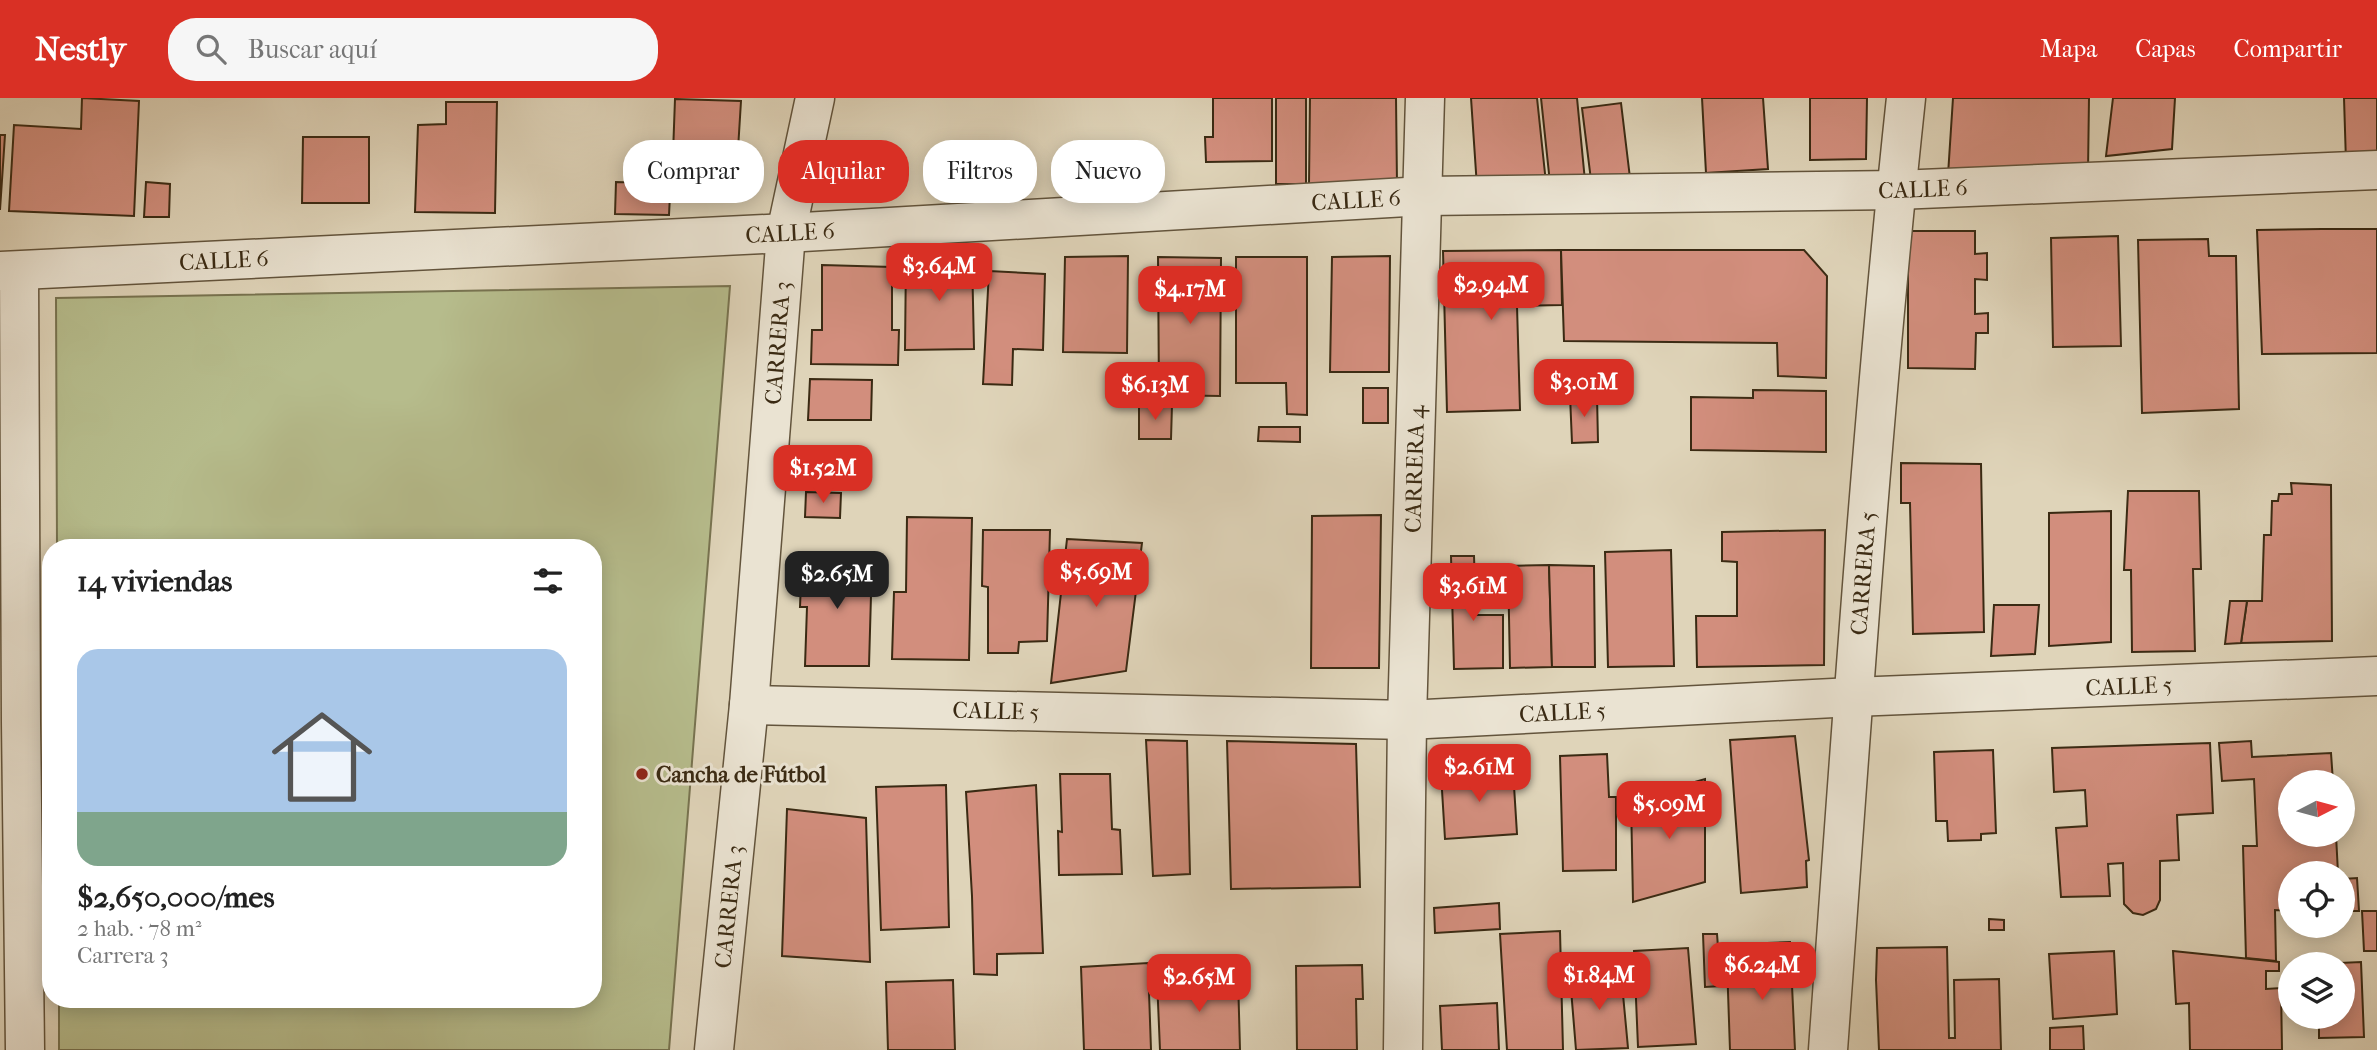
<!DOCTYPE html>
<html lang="es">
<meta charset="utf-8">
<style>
body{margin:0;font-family:"IM FELL French Canon",serif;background:#f6f6f6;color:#222;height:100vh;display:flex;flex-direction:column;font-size:26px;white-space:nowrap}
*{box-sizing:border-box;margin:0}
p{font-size:23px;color:#767676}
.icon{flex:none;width:38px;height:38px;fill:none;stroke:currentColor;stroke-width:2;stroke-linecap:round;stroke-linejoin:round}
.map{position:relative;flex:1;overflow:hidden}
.side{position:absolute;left:42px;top:441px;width:560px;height:469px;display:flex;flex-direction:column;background:#fff;border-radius:28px;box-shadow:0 4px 18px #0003}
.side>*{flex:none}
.hud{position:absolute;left:623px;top:42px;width:665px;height:63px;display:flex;gap:14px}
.needle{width:46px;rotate:84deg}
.buttons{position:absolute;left:2278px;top:672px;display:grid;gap:14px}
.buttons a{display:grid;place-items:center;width:77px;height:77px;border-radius:50%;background:#fff;box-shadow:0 4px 18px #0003;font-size:35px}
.price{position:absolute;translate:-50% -60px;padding:0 16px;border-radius:14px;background:#d93025;color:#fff;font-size:23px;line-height:46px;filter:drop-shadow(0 2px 4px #0008)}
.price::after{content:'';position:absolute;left:50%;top:42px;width:21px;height:16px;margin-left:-10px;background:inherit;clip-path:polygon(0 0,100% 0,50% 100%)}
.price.selected{background:#222;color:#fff}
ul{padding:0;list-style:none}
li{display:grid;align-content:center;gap:14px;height:371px;padding:0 35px}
li span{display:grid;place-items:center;height:217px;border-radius:21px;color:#555}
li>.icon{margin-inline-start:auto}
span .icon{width:126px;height:126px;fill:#fffc;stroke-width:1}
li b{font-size:30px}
h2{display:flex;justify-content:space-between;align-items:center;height:84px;padding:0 35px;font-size:30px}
.tag{padding:0 24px;border-radius:28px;background:#fff;box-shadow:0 4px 18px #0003;font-size:24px;line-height:63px}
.tag.selected{background:#d93025;color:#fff}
header{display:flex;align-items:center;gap:42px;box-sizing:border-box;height:98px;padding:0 35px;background:#d93025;color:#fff}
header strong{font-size:33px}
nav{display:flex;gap:38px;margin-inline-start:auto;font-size:24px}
.search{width:490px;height:63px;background:#f6f6f6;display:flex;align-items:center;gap:18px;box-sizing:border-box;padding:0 24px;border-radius:28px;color:#767676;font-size:26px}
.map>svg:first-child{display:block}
</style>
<header>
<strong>Nestly</strong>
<div class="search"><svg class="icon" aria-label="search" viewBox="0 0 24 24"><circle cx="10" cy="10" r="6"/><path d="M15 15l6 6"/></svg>Buscar aquí</div>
<nav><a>Mapa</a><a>Capas</a><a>Compartir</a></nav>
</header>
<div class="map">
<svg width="2377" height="952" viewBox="0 0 2377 952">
<rect width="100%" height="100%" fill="#dfd4b9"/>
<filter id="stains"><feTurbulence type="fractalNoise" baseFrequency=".00286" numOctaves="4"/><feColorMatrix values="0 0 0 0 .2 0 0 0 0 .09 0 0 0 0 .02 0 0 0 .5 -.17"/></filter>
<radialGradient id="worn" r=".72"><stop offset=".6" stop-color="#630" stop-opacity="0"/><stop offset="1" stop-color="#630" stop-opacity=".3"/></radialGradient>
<path fill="#b6bc8c" stroke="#787350" stroke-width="2" d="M 730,188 L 669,952 L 59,952 L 59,901 L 593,901 L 593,450 L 57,450 L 56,200 Z"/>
<g fill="#d28e7d" stroke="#3a2a13" stroke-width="2">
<path d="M 82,0 L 139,3 L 134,118 L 9,113 L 14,27 L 81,31 Z"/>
<path d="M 1213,0 L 1272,0 L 1272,63 L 1206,64 L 1205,39 L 1213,39 Z"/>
<rect x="1276" y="0" width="30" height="86"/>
<path d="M 1310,0 L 1396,0 L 1397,86 L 1309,86 Z"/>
<path d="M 1471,0 L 1537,0 L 1546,85 L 1477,89 Z"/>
<path d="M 1541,0 L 1577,0 L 1585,83 L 1550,85 Z"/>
<path d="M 1702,0 L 1763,0 L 1768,71 L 1706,75 Z"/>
<path d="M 1810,0 L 1867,0 L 1866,61 L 1810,62 Z"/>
<path d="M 1953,0 L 2089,0 L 2088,74 L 1948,77 Z"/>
<path d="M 2113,0 L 2175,0 L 2172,51 L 2106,58 Z"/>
<path d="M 2344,0 L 2377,0 L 2377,63 L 2346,64 Z"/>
<path d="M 675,1 L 741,3 L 735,100 L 670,97 L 669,117 L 615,116 L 616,84 L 648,85 L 651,56 L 673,56 Z"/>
<path d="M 446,4 L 497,4 L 495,115 L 415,114 L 418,27 L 446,26 Z"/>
<path d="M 1621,5 L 1630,80 L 1591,82 L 1582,10 Z"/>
<path d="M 0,37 L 5,37 L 0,112 Z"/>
<path d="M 303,39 L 369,39 L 369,105 L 302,105 Z"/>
<path d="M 146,84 L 170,86 L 169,119 L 144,119 Z"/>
<path d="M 2322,131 L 2377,131 L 2377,255 L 2262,256 L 2257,132 Z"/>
<path d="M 1908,133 L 1975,133 L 1975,156 L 1987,155 L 1987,182 L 1975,181 L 1975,216 L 1988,215 L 1988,235 L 1976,235 L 1975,271 L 1908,270 Z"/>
<path d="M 2118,138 L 2121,248 L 2053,249 L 2051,140 Z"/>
<path d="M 2208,141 L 2209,158 L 2236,158 L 2239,311 L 2142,315 L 2138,142 Z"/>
<path d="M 1561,152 L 1562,207 L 1517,208 L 1520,312 L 1447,314 L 1443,153 Z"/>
<path d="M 1561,152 L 1804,152 L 1827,178 L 1826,280 L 1778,278 L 1777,245 L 1564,243 Z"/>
<path d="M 906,158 L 972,158 L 974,251 L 905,252 Z"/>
<path d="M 1128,158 L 1127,255 L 1063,254 L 1065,159 Z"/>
<path d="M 1390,158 L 1389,274 L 1330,274 L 1332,159 Z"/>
<path d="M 1158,159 L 1221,160 L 1220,298 L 1159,297 Z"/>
<path d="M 1236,159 L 1307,159 L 1307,317 L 1287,316 L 1286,285 L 1236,285 Z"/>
<path d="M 822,167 L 892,169 L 892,232 L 899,232 L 898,267 L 811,266 L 812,232 L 822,232 Z"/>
<path d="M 989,173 L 1045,176 L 1043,252 L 1013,251 L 1012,287 L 983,286 Z"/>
<path d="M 810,281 L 872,282 L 871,322 L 808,322 Z"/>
<rect x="1363" y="290" width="25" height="35"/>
<path d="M 1753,292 L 1826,293 L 1826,354 L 1691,352 L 1691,299 L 1753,300 Z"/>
<path d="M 1570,297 L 1597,298 L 1598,344 L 1572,345 Z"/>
<path d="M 1139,306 L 1172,307 L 1171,341 L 1139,341 Z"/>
<path d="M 1259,329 L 1300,329 L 1300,344 L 1258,343 Z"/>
<path d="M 1901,365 L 1981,366 L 1984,534 L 1913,536 L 1910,405 L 1901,405 Z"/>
<path d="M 2291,385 L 2331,387 L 2332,543 L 2241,545 L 2247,503 L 2262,503 L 2264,437 L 2271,437 L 2272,403 L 2278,403 L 2279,396 L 2292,396 Z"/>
<path d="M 2128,393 L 2199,393 L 2201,471 L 2193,471 L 2195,553 L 2132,554 L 2131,472 L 2124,472 Z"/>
<path d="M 806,394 L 841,395 L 840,420 L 805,419 Z"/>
<path d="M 2111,413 L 2111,544 L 2049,548 L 2049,415 Z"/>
<path d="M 1381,417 L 1379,570 L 1311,570 L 1312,418 Z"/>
<path d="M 907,419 L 972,420 L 969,562 L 892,561 L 894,494 L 906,494 Z"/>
<path d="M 983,432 L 1050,432 L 1047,543 L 1019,544 L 1018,555 L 988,555 L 988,489 L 982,488 Z"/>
<path d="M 1825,432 L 1824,567 L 1697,569 L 1696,518 L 1737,518 L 1737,464 L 1722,463 L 1722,434 Z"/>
<path d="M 1067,441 L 1142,445 L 1126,573 L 1051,585 Z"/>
<path d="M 1671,452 L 1674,568 L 1608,569 L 1605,454 Z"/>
<path d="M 1451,458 L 1474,458 L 1476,517 L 1503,517 L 1503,570 L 1454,571 Z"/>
<path d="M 802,460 L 872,462 L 869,568 L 805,568 L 807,509 L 800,509 Z"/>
<path d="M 1549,467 L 1552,569 L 1510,570 L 1508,468 Z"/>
<path d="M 1549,467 L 1594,468 L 1595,569 L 1552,569 Z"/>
<path d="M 2230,503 L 2247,503 L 2241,545 L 2225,546 Z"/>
<path d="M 1994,507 L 2039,507 L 2035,556 L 1991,558 Z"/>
<path d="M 1795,638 L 1809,762 L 1806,763 L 1807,789 L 1741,795 L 1730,642 Z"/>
<path d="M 1146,642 L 1187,643 L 1190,776 L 1153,778 Z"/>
<path d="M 1227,643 L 1356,646 L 1360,789 L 1231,791 Z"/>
<path d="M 2251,643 L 2252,659 L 2331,655 L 2333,684 L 2291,684 L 2291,737 L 2336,737 L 2338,775 L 2291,775 L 2291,813 L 2275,812 L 2276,863 L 2246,860 L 2243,748 L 2257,748 L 2254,681 L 2222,683 L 2219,645 Z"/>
<path d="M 2210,645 L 2213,715 L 2177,717 L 2179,762 L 2160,763 L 2160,802 L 2156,811 L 2143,817 L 2133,815 L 2124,806 L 2123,765 L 2108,766 L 2110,798 L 2061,799 L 2056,730 L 2087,728 L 2085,692 L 2054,694 L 2052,650 Z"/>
<path d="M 1993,652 L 1996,735 L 1981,736 L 1981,742 L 1948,743 L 1947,723 L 1936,723 L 1934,654 Z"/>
<path d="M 1607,656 L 1609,699 L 1616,699 L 1616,772 L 1563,773 L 1560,658 Z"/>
<path d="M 1513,672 L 1517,736 L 1445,741 L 1441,676 Z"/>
<path d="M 1060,676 L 1110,676 L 1112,731 L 1120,732 L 1122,776 L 1059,777 L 1058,733 L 1062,734 Z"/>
<path d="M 1705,681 L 1705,784 L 1633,804 L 1631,702 Z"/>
<path d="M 946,687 L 949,829 L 881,832 L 876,689 Z"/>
<path d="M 1036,687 L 1043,855 L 997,856 L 997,877 L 974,876 L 972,798 L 966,694 Z"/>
<path d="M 787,711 L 866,720 L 870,864 L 782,858 Z"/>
<path d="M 2357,780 L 2359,813 L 2343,813 L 2343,781 Z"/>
<path d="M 1499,805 L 1500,831 L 1435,835 L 1434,810 Z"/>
<path d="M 2362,813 L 2377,813 L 2377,853 L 2364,853 Z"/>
<path d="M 1989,821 L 2004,822 L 2004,832 L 1989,832 Z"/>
<path d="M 1560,833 L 1563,952 L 1507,952 L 1500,836 Z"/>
<path d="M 1703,836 L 1717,836 L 1721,888 L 1705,889 Z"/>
<path d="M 1790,844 L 1795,952 L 1730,952 L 1727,865 L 1768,862 L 1768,845 Z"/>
<path d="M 1947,849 L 1949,940 L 1955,940 L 1954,882 L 1999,881 L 2001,952 L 1879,952 L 1876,882 L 1877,850 Z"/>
<path d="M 1688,850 L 1696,946 L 1638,949 L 1634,853 Z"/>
<path d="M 2114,853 L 2117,916 L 2053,921 L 2049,856 Z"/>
<path d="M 2173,853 L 2279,864 L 2279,873 L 2266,873 L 2266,891 L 2281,890 L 2282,952 L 2190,952 L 2189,905 L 2176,906 Z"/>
<path d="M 2361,864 L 2364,939 L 2319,940 L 2319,919 L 2343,919 L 2343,866 L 2317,866 Z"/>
<path d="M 1148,865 L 1151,952 L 1084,952 L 1081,869 Z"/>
<path d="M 1362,867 L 1363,901 L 1356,901 L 1357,952 L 1297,952 L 1296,868 Z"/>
<path d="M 1621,875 L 1628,950 L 1576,952 L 1570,879 Z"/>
<path d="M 1238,879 L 1240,952 L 1160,952 L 1157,881 Z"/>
<path d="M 953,882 L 955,952 L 888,952 L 886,884 Z"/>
<path d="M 1497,905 L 1499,952 L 1442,952 L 1440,908 Z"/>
<path d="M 2083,928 L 2084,952 L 2050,952 L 2050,930 Z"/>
</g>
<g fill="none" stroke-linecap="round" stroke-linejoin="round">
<defs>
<g id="minor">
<path id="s1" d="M 0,173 L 786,135 L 1424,98 L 1897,92 L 2377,72"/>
<path d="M 19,173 L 21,624 L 25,952"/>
<path id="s2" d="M 749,607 L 1407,622 L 1853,599 L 2377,578"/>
<path id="s3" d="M 714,952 L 749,607 L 786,135 L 815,0"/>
<path id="s4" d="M 1403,952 L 1407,622 L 1425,0"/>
<path id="s5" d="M 1828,952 C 1851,635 1872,317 1906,0"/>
</g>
</defs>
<use href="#minor" stroke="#63543c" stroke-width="41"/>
<use href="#minor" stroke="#eae3d2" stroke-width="38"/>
</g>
<circle fill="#8f2418" stroke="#eae3d2" stroke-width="2.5" cx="642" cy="676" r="7"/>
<g text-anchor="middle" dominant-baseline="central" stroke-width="6" stroke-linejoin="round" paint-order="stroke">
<g font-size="23" fill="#3a2a13" stroke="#eae3d2">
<text stroke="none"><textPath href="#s1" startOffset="1925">CALLE 6</textPath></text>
<text stroke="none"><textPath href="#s1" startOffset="1358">CALLE 6</textPath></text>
<text stroke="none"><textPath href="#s1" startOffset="791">CALLE 6</textPath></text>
<text stroke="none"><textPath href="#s1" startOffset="224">CALLE 6</textPath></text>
<text stroke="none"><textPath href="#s3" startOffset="710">CARRERA 3</textPath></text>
<text stroke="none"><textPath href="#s4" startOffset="581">CARRERA 4</textPath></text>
<text stroke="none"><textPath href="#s5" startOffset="478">CARRERA 5</textPath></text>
<text stroke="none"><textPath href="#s2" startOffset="1381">CALLE 5</textPath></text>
<text stroke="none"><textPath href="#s2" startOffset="247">CALLE 5</textPath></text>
<text stroke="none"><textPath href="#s2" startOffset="814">CALLE 5</textPath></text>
<text stroke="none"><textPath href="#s3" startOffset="144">CARRERA 3</textPath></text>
</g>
<g font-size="23" font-weight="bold" fill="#3a2a13" stroke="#eae3d2" text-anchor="start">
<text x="656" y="676">Cancha de Fútbol</text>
</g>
</g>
<rect width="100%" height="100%" filter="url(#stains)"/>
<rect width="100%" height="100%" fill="url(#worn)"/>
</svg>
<div class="buttons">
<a><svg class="needle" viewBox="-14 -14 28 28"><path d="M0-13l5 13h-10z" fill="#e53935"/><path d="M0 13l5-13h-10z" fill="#767676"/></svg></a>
<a><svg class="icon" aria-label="locate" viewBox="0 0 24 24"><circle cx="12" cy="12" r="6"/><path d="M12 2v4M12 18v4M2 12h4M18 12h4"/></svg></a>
<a><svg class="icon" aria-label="layers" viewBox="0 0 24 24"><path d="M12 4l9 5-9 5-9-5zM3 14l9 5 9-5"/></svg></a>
</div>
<b class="price" style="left:939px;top:205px">$3.64M</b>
<b class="price" style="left:1491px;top:224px">$2.94M</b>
<b class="price" style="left:1190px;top:228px">$4.17M</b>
<b class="price" style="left:1584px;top:321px">$3.01M</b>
<b class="price" style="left:1155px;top:324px">$6.13M</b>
<b class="price" style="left:823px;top:407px">$1.52M</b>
<b class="price" style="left:1096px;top:511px">$5.69M</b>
<b class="price selected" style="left:837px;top:513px">$2.65M</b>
<b class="price" style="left:1473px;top:525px">$3.61M</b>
<b class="price" style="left:1479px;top:706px">$2.61M</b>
<b class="price" style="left:1669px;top:743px">$5.09M</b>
<b class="price" style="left:1762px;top:904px">$6.24M</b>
<b class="price" style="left:1599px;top:914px">$1.84M</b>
<b class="price" style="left:1199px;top:916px">$2.65M</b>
<div class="hud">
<a class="tag">Comprar</a>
<a class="tag selected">Alquilar</a>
<a class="tag">Filtros</a>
<a class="tag">Nuevo</a>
</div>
<section class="side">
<h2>14 viviendas<svg class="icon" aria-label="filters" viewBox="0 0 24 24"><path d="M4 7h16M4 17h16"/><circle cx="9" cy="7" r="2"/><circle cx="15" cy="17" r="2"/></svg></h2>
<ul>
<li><span style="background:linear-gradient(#a9c7e8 75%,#7fa58c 0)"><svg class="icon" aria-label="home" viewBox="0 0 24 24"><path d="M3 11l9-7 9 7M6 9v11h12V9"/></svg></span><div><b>$2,650,000/mes</b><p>2 hab. · 78 m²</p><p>Carrera 3</p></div></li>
</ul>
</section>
</div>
